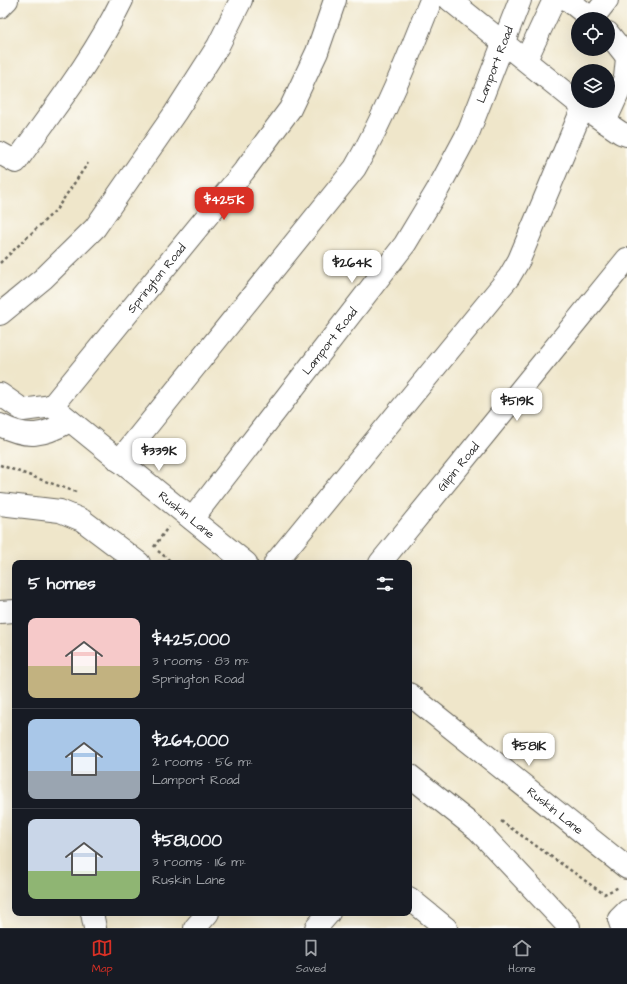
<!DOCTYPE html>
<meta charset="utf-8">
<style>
body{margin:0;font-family:"Architects Daughter",sans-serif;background:#242831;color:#f1f3f6;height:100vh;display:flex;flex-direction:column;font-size:15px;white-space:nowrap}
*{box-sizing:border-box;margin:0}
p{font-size:13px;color:#9ea1a6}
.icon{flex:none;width:22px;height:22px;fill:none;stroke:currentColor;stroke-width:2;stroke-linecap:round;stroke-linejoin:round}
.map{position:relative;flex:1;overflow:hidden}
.drawer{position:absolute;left:12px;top:560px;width:400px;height:356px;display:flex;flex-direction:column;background:#171b24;border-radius:8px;box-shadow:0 4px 16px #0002}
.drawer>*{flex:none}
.controls{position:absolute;left:571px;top:12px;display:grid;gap:8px}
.controls a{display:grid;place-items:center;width:44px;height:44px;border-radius:50%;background:#171b24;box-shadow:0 4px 16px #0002;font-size:20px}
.price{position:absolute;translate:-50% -34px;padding:0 9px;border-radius:8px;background:#fff;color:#222;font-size:13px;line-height:26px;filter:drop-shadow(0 1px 2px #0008)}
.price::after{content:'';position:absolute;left:50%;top:24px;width:12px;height:9px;margin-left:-6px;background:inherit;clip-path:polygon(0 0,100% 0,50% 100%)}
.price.on{background:#d93025;color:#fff}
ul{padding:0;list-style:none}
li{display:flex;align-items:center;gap:12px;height:100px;padding:0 16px}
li+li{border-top:1px solid #363941}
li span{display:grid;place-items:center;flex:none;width:112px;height:80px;border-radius:8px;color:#555}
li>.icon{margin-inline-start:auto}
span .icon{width:48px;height:48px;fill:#fffc;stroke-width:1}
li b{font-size:17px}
h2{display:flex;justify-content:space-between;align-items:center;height:48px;padding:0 16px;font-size:17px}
.tab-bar{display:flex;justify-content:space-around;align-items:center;height:56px;border-top:1px solid #363941;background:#171b24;font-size:11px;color:#9ea1a6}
.tab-bar a{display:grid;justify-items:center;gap:2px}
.tab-bar .on{color:#d93025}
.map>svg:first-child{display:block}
</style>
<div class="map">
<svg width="627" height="928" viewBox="0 0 627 928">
<rect width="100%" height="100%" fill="#fdfcf7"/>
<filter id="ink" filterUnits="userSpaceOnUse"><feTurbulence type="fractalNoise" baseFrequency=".025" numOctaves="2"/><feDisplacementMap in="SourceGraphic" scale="8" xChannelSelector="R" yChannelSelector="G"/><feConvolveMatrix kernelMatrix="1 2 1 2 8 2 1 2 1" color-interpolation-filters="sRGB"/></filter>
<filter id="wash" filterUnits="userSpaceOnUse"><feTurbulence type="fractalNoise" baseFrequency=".012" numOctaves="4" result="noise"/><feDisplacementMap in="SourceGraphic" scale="16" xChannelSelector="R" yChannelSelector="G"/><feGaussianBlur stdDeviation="0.9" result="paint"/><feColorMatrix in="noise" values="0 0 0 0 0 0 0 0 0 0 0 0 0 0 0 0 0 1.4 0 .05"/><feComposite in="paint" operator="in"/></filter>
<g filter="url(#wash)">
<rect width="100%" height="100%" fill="#efe6ca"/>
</g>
<g filter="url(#ink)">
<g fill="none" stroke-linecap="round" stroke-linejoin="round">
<defs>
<g id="minor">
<path d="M 450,0 L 583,107 L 621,133 L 627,135"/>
<path d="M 568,0 L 592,19 L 607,0"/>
<path d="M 0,7 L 7,0"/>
<path d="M 608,33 L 627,57"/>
<path d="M 526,60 L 554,0"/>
<path d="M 605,122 L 625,78 L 627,58"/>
<path d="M 0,153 L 16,162 C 53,110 94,58 122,0"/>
<path d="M 0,314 L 44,278 L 95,228 L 175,113 L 218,46 L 241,0"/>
<path d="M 0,394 L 23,410 L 52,406"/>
<path id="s1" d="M 52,406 L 244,171 L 290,109 L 317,52 L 335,0"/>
<path id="s2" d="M 52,406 L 246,563"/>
<path d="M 0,425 C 28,439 43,436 70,421"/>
<path d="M 119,461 L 355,168 C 386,114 408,58 431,0"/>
<path d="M 0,504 L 60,511 L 82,520 L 139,563"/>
<path id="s3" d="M 192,519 L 405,244 L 438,189 L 469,131 L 520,0"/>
<path d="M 275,563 L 509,277 L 519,260 L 583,107"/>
<path id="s4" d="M 380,563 L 627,259"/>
<path d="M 0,612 L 15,611"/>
<path id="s5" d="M 409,694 L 627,868"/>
<path d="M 409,775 L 478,830 L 569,927 L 568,928"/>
<path d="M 409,898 L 446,928"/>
<path d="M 92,913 L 95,928"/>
<path d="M 195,928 L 208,913"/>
<path d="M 316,928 L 329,913"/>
<path d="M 622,928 L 619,919 L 627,911"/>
</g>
</defs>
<use href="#minor" stroke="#666359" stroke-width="24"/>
<g stroke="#666359" stroke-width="2.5" stroke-dasharray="3 3" stroke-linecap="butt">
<path d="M 0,263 L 56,210 L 88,163"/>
<path d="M 0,465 L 76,492"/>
<path d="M 154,547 L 168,527"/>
<path d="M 158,551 L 173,563"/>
<path d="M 501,821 L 604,894 L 619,887"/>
</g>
<use href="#minor" stroke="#fff" stroke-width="22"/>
</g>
</g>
<g text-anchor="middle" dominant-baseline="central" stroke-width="4" stroke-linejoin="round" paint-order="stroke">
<g font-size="12" fill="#1c1c1c" stroke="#fdfcf7">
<text stroke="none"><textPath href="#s3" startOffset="549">Lamport Road</textPath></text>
<text stroke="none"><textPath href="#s1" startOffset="165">Springton Road</textPath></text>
<text stroke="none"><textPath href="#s3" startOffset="225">Lamport Road</textPath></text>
<text stroke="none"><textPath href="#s4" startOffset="124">Gilpin Road</textPath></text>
<text stroke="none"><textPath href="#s2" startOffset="173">Ruskin Lane</textPath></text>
<text stroke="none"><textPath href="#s5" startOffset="187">Ruskin Lane</textPath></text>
</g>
</g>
</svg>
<div class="controls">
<a><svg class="icon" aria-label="locate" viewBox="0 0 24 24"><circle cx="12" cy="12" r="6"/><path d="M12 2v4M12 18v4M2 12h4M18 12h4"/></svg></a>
<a><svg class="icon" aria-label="layers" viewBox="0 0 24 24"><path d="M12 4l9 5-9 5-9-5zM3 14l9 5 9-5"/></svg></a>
</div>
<b class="price on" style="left:224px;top:221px">$425K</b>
<b class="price" style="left:352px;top:284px">$264K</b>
<b class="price" style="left:517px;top:422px">$519K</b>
<b class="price" style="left:159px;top:472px">$339K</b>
<b class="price" style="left:529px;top:767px">$581K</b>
<section class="drawer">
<h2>5 homes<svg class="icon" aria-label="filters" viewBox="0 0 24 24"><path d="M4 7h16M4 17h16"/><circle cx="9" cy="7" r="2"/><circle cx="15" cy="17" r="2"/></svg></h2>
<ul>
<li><span style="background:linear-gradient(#f6c9c9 60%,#c2b280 0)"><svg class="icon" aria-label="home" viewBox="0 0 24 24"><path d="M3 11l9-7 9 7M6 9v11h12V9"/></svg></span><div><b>$425,000</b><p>3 rooms · 83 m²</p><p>Springton Road</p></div></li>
<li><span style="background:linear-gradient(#a9c7e8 65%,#9aa5b1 0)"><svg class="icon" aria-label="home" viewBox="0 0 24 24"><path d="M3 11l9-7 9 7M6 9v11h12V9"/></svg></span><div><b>$264,000</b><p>2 rooms · 56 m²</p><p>Lamport Road</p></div></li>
<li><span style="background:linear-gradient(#c9d6e8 65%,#8fb573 0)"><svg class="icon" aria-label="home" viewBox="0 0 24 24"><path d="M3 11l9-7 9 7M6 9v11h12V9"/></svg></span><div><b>$581,000</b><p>3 rooms · 116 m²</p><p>Ruskin Lane</p></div></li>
</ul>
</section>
</div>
<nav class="tab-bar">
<a class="on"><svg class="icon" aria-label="map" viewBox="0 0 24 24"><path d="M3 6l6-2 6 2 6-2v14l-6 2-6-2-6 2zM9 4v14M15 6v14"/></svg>Map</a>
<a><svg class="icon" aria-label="saved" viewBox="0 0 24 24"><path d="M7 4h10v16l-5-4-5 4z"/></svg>Saved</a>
<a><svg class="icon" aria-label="home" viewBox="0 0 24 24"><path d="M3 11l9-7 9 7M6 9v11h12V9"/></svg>Home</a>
</nav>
